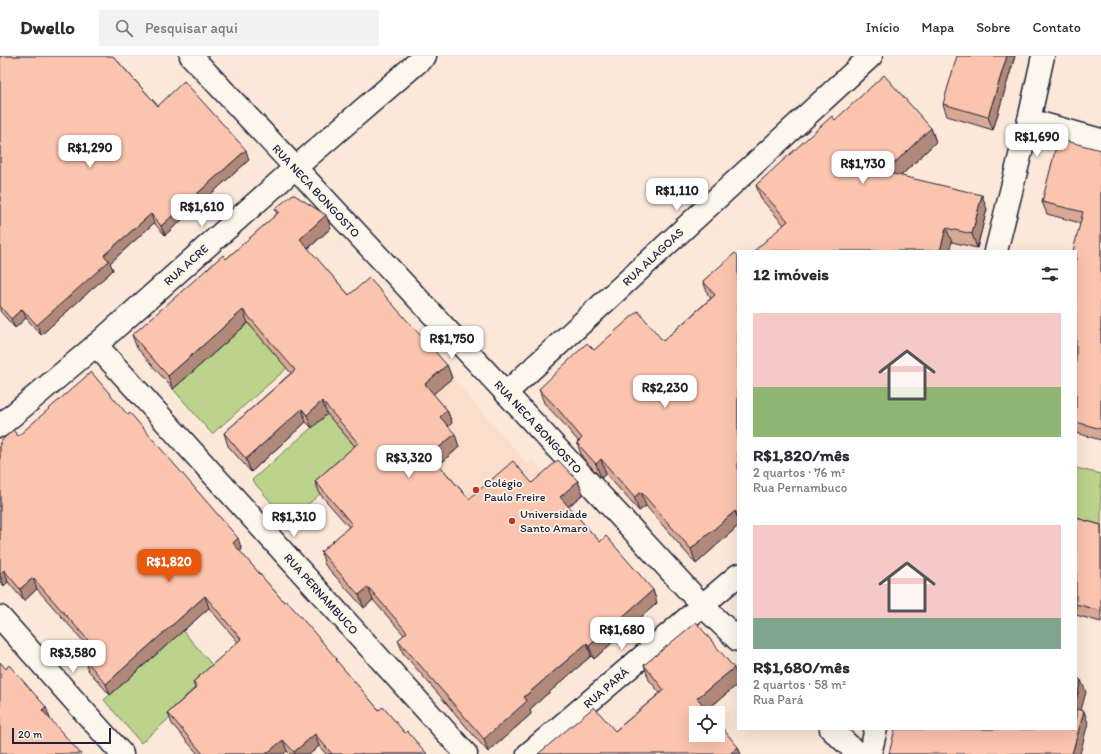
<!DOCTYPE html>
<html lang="pt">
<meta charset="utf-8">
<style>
body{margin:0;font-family:Itim,sans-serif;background:#f2f2f3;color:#2b2b33;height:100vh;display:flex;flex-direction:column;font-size:15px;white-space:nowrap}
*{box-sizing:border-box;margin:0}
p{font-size:13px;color:#7c7c81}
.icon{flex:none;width:22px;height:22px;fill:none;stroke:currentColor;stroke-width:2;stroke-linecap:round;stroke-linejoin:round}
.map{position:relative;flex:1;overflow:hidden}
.panel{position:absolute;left:737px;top:194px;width:340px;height:480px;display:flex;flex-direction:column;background:#fff;border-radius:0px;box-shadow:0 4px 16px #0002}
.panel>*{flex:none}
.controls{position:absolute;left:689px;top:650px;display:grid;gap:8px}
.controls a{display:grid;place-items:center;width:36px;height:36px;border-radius:0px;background:#fff;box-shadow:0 4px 16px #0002;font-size:20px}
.scale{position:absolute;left:12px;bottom:10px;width:99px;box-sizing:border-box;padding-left:4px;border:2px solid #22223b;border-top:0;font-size:11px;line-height:14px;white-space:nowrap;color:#22223b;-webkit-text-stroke:3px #fbf7ec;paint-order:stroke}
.price{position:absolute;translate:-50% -34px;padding:0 9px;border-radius:8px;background:#fff;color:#222;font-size:13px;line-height:26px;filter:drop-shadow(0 1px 2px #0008)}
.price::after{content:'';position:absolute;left:50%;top:24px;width:12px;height:9px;margin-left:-6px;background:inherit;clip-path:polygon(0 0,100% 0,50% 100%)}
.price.on{background:#ea580c;color:#fff}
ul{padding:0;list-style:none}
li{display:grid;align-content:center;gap:8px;height:212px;padding:0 16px}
li span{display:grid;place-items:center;height:124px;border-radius:0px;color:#555}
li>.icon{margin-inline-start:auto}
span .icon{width:72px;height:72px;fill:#fffc;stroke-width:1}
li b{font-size:17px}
h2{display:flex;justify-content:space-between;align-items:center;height:48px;padding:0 16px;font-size:17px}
header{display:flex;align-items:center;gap:24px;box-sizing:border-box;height:56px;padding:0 20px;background:#fff;border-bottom:1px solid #e1e1e2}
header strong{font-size:19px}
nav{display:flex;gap:22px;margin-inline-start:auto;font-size:14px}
.search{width:280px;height:36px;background:#f2f2f3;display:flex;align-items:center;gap:10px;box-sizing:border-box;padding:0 14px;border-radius:0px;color:#7c7c81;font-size:15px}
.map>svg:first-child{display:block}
</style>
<header>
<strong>Dwello</strong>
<div class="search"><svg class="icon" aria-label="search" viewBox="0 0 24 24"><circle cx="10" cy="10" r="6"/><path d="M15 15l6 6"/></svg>Pesquisar aqui</div>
<nav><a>Início</a><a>Mapa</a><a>Sobre</a><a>Contato</a></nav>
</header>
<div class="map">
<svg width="1101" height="698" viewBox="0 0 1101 698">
<rect width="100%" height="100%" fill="#fbe8d9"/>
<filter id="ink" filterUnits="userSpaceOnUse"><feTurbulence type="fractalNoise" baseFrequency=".025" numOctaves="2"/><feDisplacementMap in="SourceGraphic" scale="8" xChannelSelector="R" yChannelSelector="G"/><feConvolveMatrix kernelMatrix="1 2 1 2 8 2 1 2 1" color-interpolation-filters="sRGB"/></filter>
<g filter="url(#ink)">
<path fill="#fbddcc" d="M 452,322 L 528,408 L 533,404 L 553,426 L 438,487 L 364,552 L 326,509 L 357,481 L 363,400 Z"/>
<g fill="#bbd38a" stroke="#6e7a62">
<path d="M 248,267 L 287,312 L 212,378 L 173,333 Z"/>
<path d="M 327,358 L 363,400 L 288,466 L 252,424 Z"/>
<path d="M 1076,412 L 1101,418 L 1101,480 L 1076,473 Z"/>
<path d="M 183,575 L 220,618 L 141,687 L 104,644 Z"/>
</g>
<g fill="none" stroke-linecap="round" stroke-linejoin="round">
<defs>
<g id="minor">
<path d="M 191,0 L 506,337 L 702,549 L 738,584"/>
<path d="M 1029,64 L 1101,84"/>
<path d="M 996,195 L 1029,64 L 1043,0"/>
<path d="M 96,289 L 466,698"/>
<path d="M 506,337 L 871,0"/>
<path d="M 0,370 L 96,289 L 295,112 L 425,0"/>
<path d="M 0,561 L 122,698"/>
<path d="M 831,673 L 858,698"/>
<path d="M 528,698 L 738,519"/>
<path d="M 870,698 L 876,673"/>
</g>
</defs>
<use href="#minor" stroke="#22223b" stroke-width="25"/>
<use href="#minor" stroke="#fbf7ec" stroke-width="22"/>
</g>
<g fill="#d8a996" stroke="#22223b">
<path d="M 0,0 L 114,1 L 158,50 L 249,104 L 165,179 L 154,167 L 110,207 L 113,214 L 41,279 L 26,262 L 15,272 L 0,255 Z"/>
<path d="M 1015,0 L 993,74 L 947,60 L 943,48 Z"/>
<path d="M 835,64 L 931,72 L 936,86 L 901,120 L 987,153 L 977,192 L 952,186 L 784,169 L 761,143 L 756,129 Z"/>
<path d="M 1101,94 L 1101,384 L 1076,377 L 1076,195 L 1080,167 L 1047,158 L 1042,146 Z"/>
<path d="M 275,153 L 331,172 L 308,193 L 349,239 L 447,309 L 452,322 L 433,338 L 447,354 L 452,367 L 448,370 L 459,391 L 439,409 L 469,443 L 532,427 L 578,425 L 583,438 L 568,451 L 600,486 L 653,534 L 657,547 L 594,603 L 591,600 L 530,653 L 531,658 L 488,696 L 403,597 L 398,584 L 404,579 L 373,544 L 364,552 L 325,509 L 321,496 L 349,471 L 320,438 L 315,425 L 355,390 L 347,381 L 327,358 L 312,372 L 306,366 L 251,416 L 228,390 L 224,377 L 291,317 L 248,267 L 173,333 L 137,292 L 132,279 L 226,203 L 277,158 Z"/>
<path d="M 738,200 L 738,470 L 696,508 L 646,450 L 639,455 L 606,418 L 601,422 L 582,401 L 577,387 L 578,385 L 562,366 L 544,347 L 539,333 L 594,294 L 663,285 L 711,242 L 708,239 L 703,225 Z"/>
<path d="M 18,380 L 242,494 L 240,496 L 379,654 L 405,677 L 427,698 L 326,698 L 319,690 L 310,698 L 290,698 L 287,695 L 284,698 L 198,698 L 172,668 L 168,657 L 195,632 L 193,626 L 238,586 L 209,552 L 110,639 L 88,614 L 84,602 L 92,595 L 37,533 L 24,545 L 8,526 L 4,530 L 0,526 L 0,386 Z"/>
<path d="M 1076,462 L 1101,469 L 1101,566 L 1076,559 Z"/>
<path d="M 644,609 L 738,628 L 707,654 L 615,675 L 660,637 L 649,624 Z"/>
</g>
<g fill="#b0897a" stroke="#22223b">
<path d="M 1007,0 L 1015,0 L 993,74 L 988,61 Z"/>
<path d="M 931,72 L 936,86 L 890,130 L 885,116 Z"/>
<path d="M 246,94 L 249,104 L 165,179 L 161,170 Z"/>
<path d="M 982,139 L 987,153 L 977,192 L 972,178 Z"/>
<path d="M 151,158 L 154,167 L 110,207 L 113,214 L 41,279 L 37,269 L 104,199 Z"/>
<path d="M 326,159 L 331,172 L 304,196 L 300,183 Z"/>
<path d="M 946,172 L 952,186 L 949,195 L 940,195 Z"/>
<path d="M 22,253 L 26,262 L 15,272 L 11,263 Z"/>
<path d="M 243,254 L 248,267 L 173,333 L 168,320 Z"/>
<path d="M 447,309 L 452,322 L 430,341 L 425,328 Z"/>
<path d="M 322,345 L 327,358 L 312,372 L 307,359 Z"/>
<path d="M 302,353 L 306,366 L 251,416 L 246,403 Z"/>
<path d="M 447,354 L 452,367 L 445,374 L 440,361 Z"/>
<path d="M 455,378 L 459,391 L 435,412 L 430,399 Z"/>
<path d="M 601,403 L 606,418 L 601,422 L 596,408 Z"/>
<path d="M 578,425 L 583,438 L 564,454 L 560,441 Z"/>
<path d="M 641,436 L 646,450 L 639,455 L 634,441 Z"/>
<path d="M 735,455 L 738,464 L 738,470 L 696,508 L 691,493 Z"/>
<path d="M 238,482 L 242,494 L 237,499 L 233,487 Z"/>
<path d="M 4,514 L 8,526 L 4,530 L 0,520 L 0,518 Z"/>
<path d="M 33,522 L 37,533 L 24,545 L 20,533 Z"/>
<path d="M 368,531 L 373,544 L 364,552 L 359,539 Z"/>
<path d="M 653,534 L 657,547 L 594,603 L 589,590 Z"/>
<path d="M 205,540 L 209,552 L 110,639 L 106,628 Z"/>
<path d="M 587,587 L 591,600 L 530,653 L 531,658 L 488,696 L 484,683 L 524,641 Z"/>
<path d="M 734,612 L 738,622 L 738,628 L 703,657 L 697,642 Z"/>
<path d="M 1081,624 L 1086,636 L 1078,665 L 1076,658 L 1076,644 Z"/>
<path d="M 46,651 L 52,668 L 42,654 Z"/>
<path d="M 1084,655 L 1088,667 L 1080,698 L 1072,698 Z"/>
<path d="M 315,678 L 319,690 L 310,698 L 295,698 L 294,696 Z"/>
<path d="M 283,684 L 287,695 L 284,698 L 266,698 Z"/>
<path d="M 738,691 L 741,698 L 730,698 Z"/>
</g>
<g fill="#fbc4ae" stroke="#22223b">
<path d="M 0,0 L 113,0 L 158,50 L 184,25 L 246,94 L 161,170 L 151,158 L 104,199 L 109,205 L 37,269 L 22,253 L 11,263 L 0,250 Z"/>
<path d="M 957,0 L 1007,0 L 988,61 L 943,48 Z"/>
<path d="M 884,19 L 931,72 L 885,116 L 982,139 L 972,178 L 946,172 L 940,195 L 754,195 L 788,165 L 756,129 L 832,60 L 835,64 Z"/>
<path d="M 1058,83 L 1101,94 L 1101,373 L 1076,366 L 1076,195 L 1073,195 L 1083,156 L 1042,146 Z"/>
<path d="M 293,138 L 326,159 L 300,183 L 349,239 L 369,222 L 447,309 L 425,328 L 447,354 L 440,361 L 455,378 L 430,399 L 469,443 L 513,405 L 532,427 L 558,404 L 578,425 L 560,441 L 600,486 L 606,480 L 653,534 L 589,590 L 587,587 L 524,641 L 527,645 L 484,683 L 398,584 L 407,576 L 368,531 L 359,539 L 321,496 L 352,468 L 315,425 L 358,387 L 342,368 L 322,345 L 307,359 L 302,353 L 246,403 L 224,377 L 295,314 L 243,254 L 168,320 L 132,279 L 223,199 L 226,203 L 279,156 L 275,153 Z"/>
<path d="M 735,197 L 738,200 L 738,459 L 735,455 L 691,493 L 641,436 L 634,441 L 601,403 L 596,408 L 577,387 L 582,382 L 557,352 L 539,333 L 587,287 L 594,294 L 638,255 L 663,285 L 715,239 L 703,225 Z"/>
<path d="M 91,316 L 128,359 L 130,357 L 238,482 L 233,487 L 284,546 L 286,544 L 337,603 L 336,604 L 379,654 L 383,651 L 405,677 L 407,675 L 427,698 L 332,698 L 315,678 L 294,696 L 283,684 L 266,698 L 203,698 L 168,657 L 197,631 L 193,626 L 241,583 L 205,540 L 106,628 L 84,602 L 95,592 L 33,522 L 20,533 L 4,514 L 0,518 L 0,386 L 13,374 L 18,380 Z"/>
<path d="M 1076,462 L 1101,469 L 1101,555 L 1076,548 Z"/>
<path d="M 696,566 L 734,612 L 697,642 L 710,657 L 696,657 L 696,679 L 718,679 L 718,667 L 738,691 L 730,698 L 538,698 L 594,651 L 615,675 L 664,634 L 644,609 Z"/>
<path d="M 0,606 L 6,613 L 9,609 L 46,651 L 42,654 L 81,698 L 0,698 Z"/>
<path d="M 1076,622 L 1081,624 L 1076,644 Z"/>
<path d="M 1076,653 L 1084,655 L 1072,698 L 889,698 L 895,673 L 1076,673 Z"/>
</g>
</g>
<g fill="#c8321e" stroke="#fbf7ec" stroke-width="1.5">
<circle cx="476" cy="434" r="4"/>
<circle cx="512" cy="465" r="4"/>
</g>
<g text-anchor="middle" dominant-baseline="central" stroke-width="3.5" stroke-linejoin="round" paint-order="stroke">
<g font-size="12" fill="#22223b" stroke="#fbf7ec">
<text transform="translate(316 135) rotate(47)">RUA NECA BONGOSTO</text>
<text transform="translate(653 201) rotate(-43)">RUA ALAGOAS</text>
<text transform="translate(186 209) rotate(-42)">RUA ACRE</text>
<text transform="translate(538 371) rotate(47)">RUA NECA BONGOSTO</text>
<text transform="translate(321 538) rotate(48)">RUA PERNAMBUCO</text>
<text transform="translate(606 632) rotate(-41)">RUA PARÁ</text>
</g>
<g font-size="12" fill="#22223b" stroke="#fbf7ec" text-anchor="start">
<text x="484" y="427">Colégio<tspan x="484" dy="14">Paulo Freire</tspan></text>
<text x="520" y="458">Universidade<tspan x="520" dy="14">Santo Amaro</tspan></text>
</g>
</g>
</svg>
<div class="controls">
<a><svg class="icon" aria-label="locate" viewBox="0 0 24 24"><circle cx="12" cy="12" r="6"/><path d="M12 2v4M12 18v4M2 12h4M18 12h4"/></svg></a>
</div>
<div class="scale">20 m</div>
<b class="price" style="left:1037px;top:102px">R$1,690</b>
<b class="price" style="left:90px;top:113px">R$1,290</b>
<b class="price" style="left:863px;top:129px">R$1,730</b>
<b class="price" style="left:677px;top:156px">R$1,110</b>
<b class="price" style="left:202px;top:172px">R$1,610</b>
<b class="price" style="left:452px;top:304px">R$1,750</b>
<b class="price" style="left:665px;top:353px">R$2,230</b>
<b class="price" style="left:409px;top:423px">R$3,320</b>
<b class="price" style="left:294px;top:482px">R$1,310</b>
<b class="price on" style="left:169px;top:527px">R$1,820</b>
<b class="price" style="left:622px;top:595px">R$1,680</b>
<b class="price" style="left:73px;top:618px">R$3,580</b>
<section class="panel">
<h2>12 imóveis<svg class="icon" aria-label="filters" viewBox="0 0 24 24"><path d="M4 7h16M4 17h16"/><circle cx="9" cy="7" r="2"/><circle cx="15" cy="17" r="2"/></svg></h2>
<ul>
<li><span style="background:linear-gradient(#f6c9c9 60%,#8fb573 0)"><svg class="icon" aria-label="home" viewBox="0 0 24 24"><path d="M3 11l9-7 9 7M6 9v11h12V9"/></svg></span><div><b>R$1,820/mês</b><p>2 quartos · 76 m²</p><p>Rua Pernambuco</p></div></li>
<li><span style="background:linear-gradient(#f6c9c9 75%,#7fa58c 0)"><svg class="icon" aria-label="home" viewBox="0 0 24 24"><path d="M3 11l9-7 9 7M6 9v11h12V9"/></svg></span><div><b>R$1,680/mês</b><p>2 quartos · 58 m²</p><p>Rua Pará</p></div></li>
</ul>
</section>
</div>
